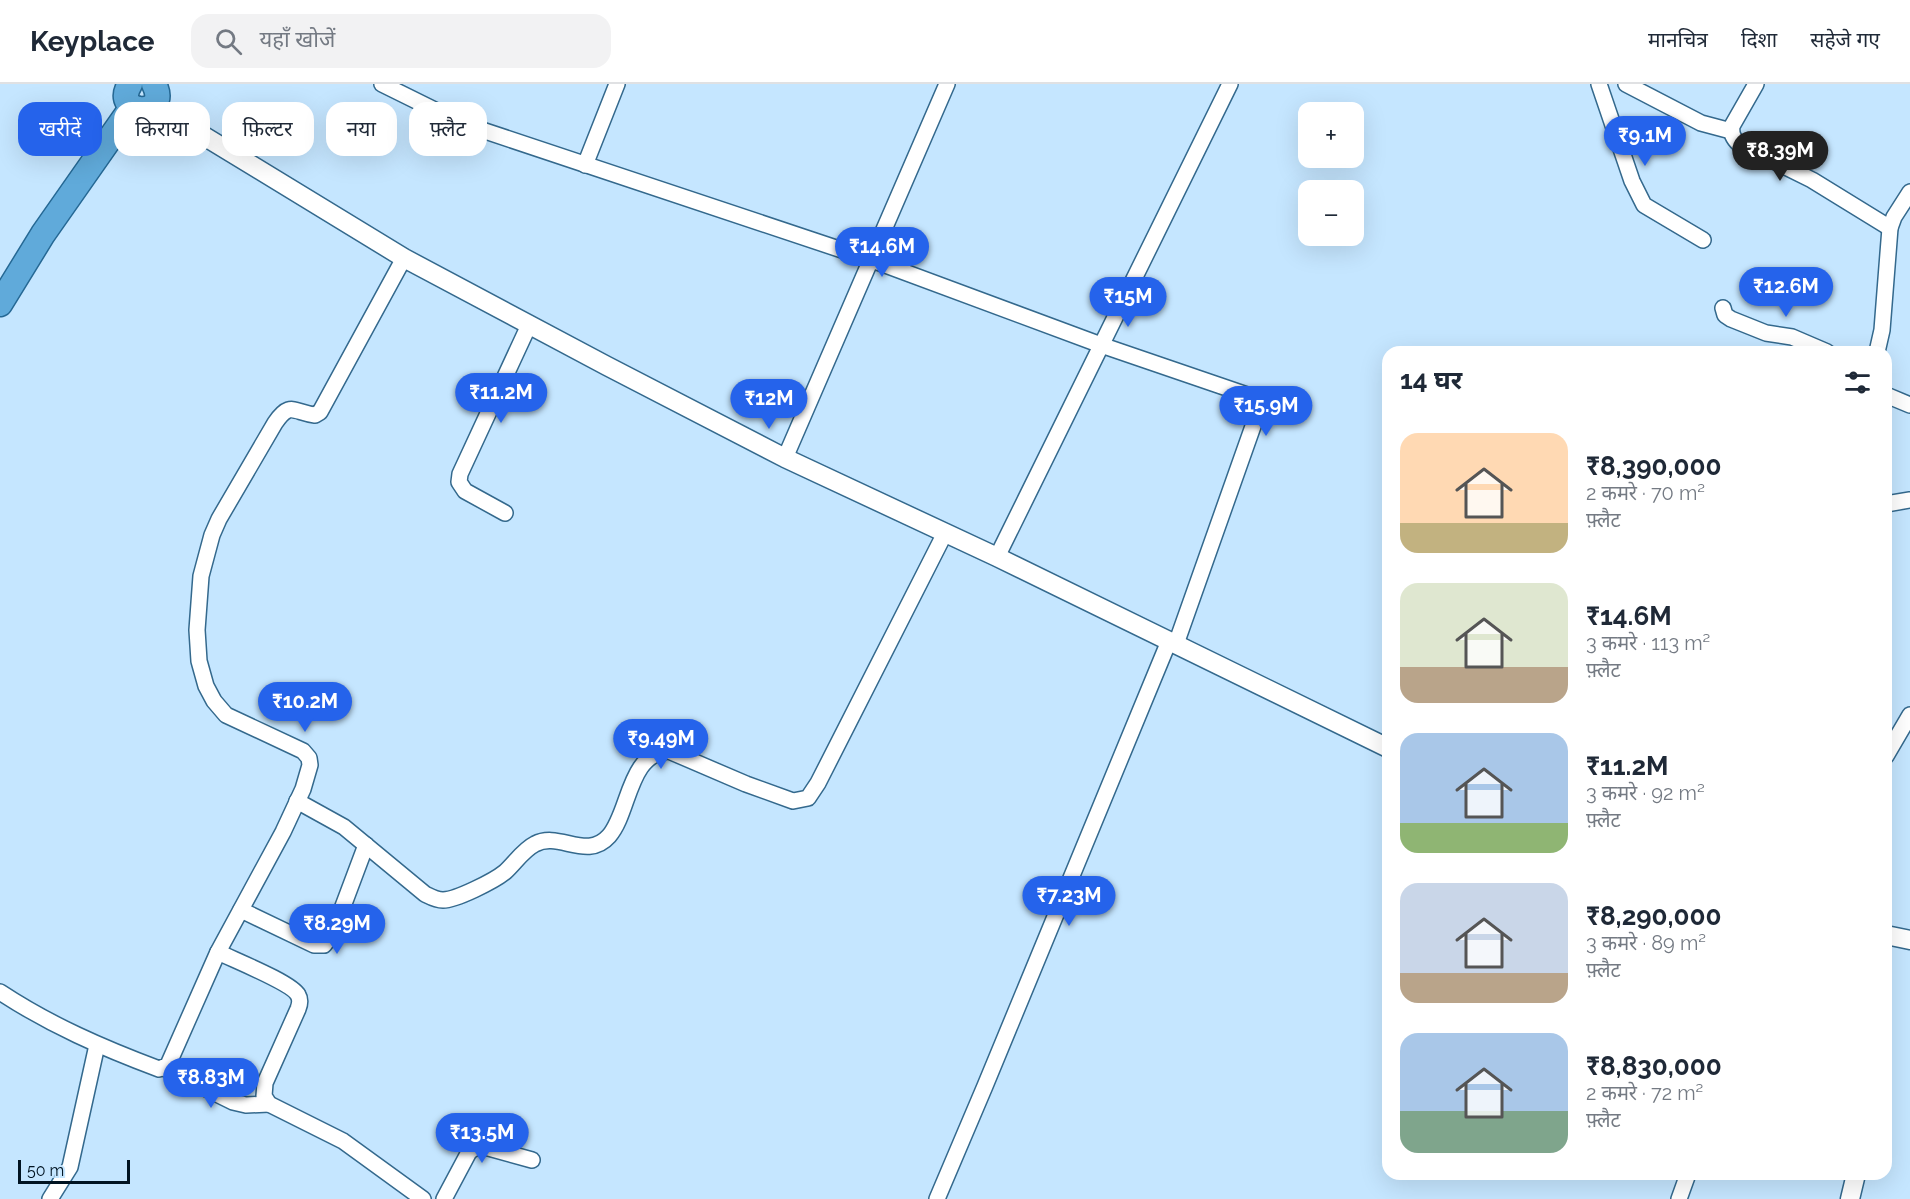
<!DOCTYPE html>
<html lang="hi">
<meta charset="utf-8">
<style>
body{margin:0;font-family:Raleway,"Noto Sans Devanagari",sans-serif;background:#f2f2f3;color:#1f2937;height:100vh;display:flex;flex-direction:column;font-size:22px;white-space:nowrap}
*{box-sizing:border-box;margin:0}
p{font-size:20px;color:#747a83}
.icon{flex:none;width:33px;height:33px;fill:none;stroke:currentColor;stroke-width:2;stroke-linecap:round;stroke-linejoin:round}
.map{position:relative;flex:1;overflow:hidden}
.side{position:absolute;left:1382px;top:262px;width:510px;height:834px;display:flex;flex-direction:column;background:#fff;border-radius:18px;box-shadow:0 6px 24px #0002}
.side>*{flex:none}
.banner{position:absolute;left:18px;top:18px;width:570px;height:54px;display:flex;gap:12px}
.buttons{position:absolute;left:1298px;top:18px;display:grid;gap:12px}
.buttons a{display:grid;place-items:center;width:66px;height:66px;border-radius:12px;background:#fff;box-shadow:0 6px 24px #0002;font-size:30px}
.scale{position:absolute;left:18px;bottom:15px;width:112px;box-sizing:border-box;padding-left:6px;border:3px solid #011422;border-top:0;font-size:16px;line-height:21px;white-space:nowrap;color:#011422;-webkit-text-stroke:4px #c5e6ff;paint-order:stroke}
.price{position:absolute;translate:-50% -51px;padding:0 14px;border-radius:21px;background:#2563eb;color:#fff;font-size:20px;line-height:39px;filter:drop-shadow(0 2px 3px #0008)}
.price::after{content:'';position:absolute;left:50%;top:36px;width:18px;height:14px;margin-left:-9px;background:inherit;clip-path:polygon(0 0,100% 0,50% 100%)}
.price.on{background:#222;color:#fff}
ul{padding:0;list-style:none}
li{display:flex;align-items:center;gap:18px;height:150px;padding:0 18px}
li span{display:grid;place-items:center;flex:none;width:168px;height:120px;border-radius:18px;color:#555}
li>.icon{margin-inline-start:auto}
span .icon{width:72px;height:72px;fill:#fffc;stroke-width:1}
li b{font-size:26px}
h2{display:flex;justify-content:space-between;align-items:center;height:72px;padding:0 18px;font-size:26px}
.tag{padding:0 21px;border-radius:18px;background:#fff;box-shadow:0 6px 24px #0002;font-size:21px;line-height:54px}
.tag.on{background:#2563eb;color:#fff}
header{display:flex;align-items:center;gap:36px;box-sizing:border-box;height:84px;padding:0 30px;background:#fff;border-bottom:2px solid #e0e1e3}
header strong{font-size:28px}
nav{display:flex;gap:33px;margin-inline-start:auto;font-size:21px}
.search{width:420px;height:54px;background:#f2f2f3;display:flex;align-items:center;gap:15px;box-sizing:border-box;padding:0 21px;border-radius:18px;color:#747a83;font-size:22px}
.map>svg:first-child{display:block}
</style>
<header>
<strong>Keyplace</strong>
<div class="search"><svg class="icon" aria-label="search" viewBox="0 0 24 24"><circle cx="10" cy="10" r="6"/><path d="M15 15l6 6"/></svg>यहाँ खोजें</div>
<nav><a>मानचित्र</a><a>दिशा</a><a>सहेजे गए</a></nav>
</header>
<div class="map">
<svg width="1910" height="1115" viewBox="0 0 1910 1115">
<rect width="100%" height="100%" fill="#c5e6ff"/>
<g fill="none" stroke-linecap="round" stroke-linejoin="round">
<defs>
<g id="minor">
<path d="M 382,0 L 461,39 L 872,176 L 1101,261 L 1256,314 L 1259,317 L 1257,331 L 1176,560"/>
<path d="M 1599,0 L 1632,97 L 1644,121 L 1703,156"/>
<path d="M 1626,0 L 1701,39 L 1731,47"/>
<path d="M 1756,0 L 1732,42 C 1731,50 1733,54 1739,60 L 1812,96 L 1890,144"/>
<path d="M 585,81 L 617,0"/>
<path d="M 1723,224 L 1725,231 L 1731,235 L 1766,249 L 1792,253 L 1827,268"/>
<path d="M 1877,268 L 1882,246 L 1890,144 L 1894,133 L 1910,108"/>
<path d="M 1886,311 L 1910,321"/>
<path d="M 785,374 L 947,0"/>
<path d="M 1886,420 L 1910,416"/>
<path d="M 505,429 L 465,407 L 459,398 L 460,390 L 529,241"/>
<path d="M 997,473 L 1230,0"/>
<path d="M 1886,672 L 1910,631"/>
<path d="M 297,717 L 344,743 L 425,810 C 431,813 436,816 443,816 C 456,816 494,797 505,788 C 515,779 523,766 535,760 C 559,747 587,777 609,752 C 630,728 628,669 669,667 L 746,700 L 793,717 L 808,714 L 818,699 L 945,449"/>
<path d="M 241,826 L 314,861 L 324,861 L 333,849 L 366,761"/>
<path d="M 218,868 C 234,876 292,899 298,911 C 301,916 300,920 298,925 L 265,999 L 264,1012 L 269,1020 L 343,1057 L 423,1115"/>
<path d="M 0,908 C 50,941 103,964 159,985 L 168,981 L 218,868 L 283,748 L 303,705 L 310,681 L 309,674 L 303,667 L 226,631 L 214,617 L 206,602 L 199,577 L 197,546 L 201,492 L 212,451 L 219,435 L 275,339 C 290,317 293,328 315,331 L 320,328 L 404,174"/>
<path d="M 164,984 L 233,1018 L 246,1021 L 269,1020"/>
<path d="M 50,1115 L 70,1083 L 97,961"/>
<path d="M 444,1115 L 469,1068 L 476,1063 L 485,1063 L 532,1076"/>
<path d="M 937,1115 L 985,1002 L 1169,557"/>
<path d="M 1679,1115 L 1688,1090"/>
</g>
<g id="tertiary">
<path d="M 153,21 L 404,174 L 607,282 L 785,374 L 997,473 L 1388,664"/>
<path d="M 1886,851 L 1910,856"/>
<path d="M 1850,1115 L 1856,1090"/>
</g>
<g id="trunk">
<path d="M 130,0 C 110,32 172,35 154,0"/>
<path d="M 0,220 L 43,150 L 132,23"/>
</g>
</defs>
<use href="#minor" stroke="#34698d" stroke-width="18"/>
<use href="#tertiary" stroke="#34698d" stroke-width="21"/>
<use href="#trunk" stroke="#256894" stroke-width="27"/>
<use href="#minor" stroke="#fff" stroke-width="15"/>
<use href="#tertiary" stroke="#fff" stroke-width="18"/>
<use href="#trunk" stroke="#60aada" stroke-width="24"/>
</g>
</svg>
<div class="buttons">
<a>+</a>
<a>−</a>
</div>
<div class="scale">50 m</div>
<b class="price" style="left:1645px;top:83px">₹9.1M</b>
<b class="price on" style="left:1780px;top:98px">₹8.39M</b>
<b class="price" style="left:882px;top:194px">₹14.6M</b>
<b class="price" style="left:1786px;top:234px">₹12.6M</b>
<b class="price" style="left:1128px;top:244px">₹15M</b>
<b class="price" style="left:501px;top:340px">₹11.2M</b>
<b class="price" style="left:769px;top:346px">₹12M</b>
<b class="price" style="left:1266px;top:353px">₹15.9M</b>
<b class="price" style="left:305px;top:649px">₹10.2M</b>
<b class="price" style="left:661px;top:686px">₹9.49M</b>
<b class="price" style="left:1069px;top:843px">₹7.23M</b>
<b class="price" style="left:337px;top:871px">₹8.29M</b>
<b class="price" style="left:211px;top:1025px">₹8.83M</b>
<b class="price" style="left:482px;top:1080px">₹13.5M</b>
<div class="banner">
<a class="tag on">खरीदें</a>
<a class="tag">किराया</a>
<a class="tag">फ़िल्टर</a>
<a class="tag">नया</a>
<a class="tag">फ़्लैट</a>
</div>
<section class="side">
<h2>14 घर<svg class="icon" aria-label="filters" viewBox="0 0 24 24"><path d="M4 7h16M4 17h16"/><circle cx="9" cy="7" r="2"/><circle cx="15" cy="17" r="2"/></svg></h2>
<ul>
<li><span style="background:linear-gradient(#ffd9b3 75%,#c2b280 0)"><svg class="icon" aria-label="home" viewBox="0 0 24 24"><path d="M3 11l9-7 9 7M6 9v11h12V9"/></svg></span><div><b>₹8,390,000</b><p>2 कमरे · 70 m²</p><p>फ़्लैट</p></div></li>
<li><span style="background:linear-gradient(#dfe7d0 70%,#b9a48a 0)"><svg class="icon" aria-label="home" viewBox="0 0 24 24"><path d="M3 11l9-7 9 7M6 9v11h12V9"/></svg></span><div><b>₹14.6M</b><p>3 कमरे · 113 m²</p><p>फ़्लैट</p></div></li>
<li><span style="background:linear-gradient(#a9c7e8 75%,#8fb573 0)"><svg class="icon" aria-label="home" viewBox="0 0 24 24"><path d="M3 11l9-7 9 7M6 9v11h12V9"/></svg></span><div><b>₹11.2M</b><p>3 कमरे · 92 m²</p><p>फ़्लैट</p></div></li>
<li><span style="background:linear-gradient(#c9d6e8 75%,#b9a48a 0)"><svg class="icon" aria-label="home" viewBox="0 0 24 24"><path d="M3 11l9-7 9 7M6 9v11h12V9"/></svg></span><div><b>₹8,290,000</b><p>3 कमरे · 89 m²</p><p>फ़्लैट</p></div></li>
<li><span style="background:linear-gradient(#a9c7e8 65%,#7fa58c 0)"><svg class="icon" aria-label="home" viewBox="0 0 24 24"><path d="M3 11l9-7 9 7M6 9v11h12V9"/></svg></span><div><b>₹8,830,000</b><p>2 कमरे · 72 m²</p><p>फ़्लैट</p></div></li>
</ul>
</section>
</div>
